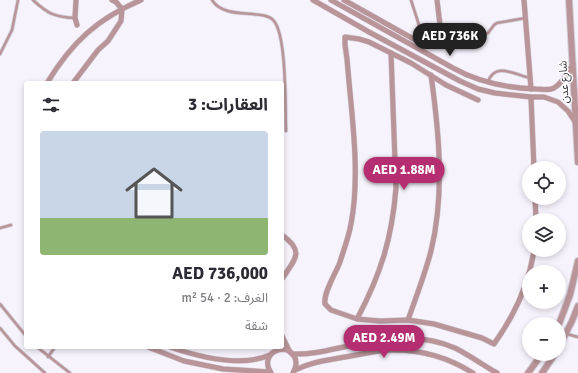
<!DOCTYPE html>
<html lang="ar">
<meta charset="utf-8">
<style>
body{margin:0;font-family:Signika,"Noto Sans Arabic",sans-serif;background:#f7f7f7;color:#2b2b33;direction:rtl;height:100vh;display:flex;flex-direction:column;font-size:15px;white-space:nowrap}
*{box-sizing:border-box;margin:0}
p{font-size:13px;color:#7c7c81}
.icon{flex:none;width:22px;height:22px;fill:none;stroke:currentColor;stroke-width:2;stroke-linecap:round;stroke-linejoin:round}
.map{position:relative;flex:1;overflow:hidden;direction:ltr}
.side{position:absolute;left:24px;top:81px;width:260px;height:268px;display:flex;flex-direction:column;background:#fff;border-radius:4px;box-shadow:0 2px 6px #0003;direction:rtl}
.side>*{flex:none}
.controls{position:absolute;left:522px;top:161px;display:grid;gap:8px}
.controls a{display:grid;place-items:center;width:44px;height:44px;border-radius:50%;background:#fff;box-shadow:0 2px 6px #0003;font-size:20px}
.price{position:absolute;translate:-50% -34px;padding:0 9px;border-radius:14px;background:#b52e71;color:#fff;font-size:13px;line-height:26px;filter:drop-shadow(0 1px 2px #0008)}
.price::after{content:'';position:absolute;left:50%;top:24px;width:12px;height:9px;margin-left:-6px;background:inherit;clip-path:polygon(0 0,100% 0,50% 100%)}
.price.current{background:#222;color:#fff}
ul{padding:0;list-style:none}
li{display:grid;align-content:center;gap:8px;height:212px;padding:0 16px}
li span{display:grid;place-items:center;height:124px;border-radius:4px;color:#555}
li>.icon{margin-inline-start:auto}
span .icon{width:72px;height:72px;fill:#fffc;stroke-width:1}
li b{font-size:17px}
h2{display:flex;justify-content:space-between;align-items:center;height:48px;padding:0 16px;font-size:17px}
.map>svg:first-child{display:block}
</style>
<div class="map">
<svg width="578" height="373" viewBox="0 0 578 373">
<rect width="100%" height="100%" fill="#f7f3fd"/>
<g fill="none" stroke-linecap="round" stroke-linejoin="round">
<defs>
<g id="service">
<path d="M 33,0 C 48,14 55,17 75,18"/>
<path d="M 212,0 C 225,21 264,8 274,21 C 287,37 285,108 286,131"/>
<path d="M 411,0 L 419,25 L 419,42"/>
<path d="M 472,36 L 488,33 L 494,25 L 497,23 L 526,18"/>
<path d="M 0,54 L 12,30 L 18,0"/>
<path d="M 488,82 C 495,61 515,75 530,78"/>
<path d="M 0,228 L 11,225"/>
<path d="M 0,304 L 26,336"/>
<path d="M 0,328 L 15,346 L 45,373"/>
<path d="M 567,334 L 578,337"/>
<path d="M 37,347 L 70,373"/>
<path d="M 48,357 L 55,347"/>
</g>
<g id="minor">
<path d="M 76,0 L 75,18 L 77,25"/>
<path d="M 313,0 L 369,32 L 460,81 L 478,89 L 495,93 L 531,97 L 544,97 L 558,102 L 568,111 L 576,123"/>
<path d="M 331,0 L 453,68 C 478,82 507,88 536,89 C 542,89 549,91 554,88 C 563,83 568,72 573,64"/>
<path d="M 344,0 L 419,42"/>
<path d="M 437,0 L 441,33"/>
<path d="M 524,0 L 531,89"/>
<path d="M 47,83 C 72,42 97,19 141,0"/>
<path d="M 73,83 L 98,50 L 108,41 L 121,21 L 122,9 L 116,2 L 112,0"/>
<path d="M 531,97 L 534,168"/>
<path d="M 478,100 L 446,85 L 411,63 L 369,42 L 359,39 L 345,37 L 345,45 L 347,59 C 351,111 361,172 351,224 C 349,236 344,249 340,262 C 336,273 323,293 325,304 L 331,310 L 357,319 L 380,321 L 408,320 L 434,324 L 482,338 L 494,344 C 514,316 529,284 534,250"/>
<path d="M 535,198 L 536,220"/>
<path d="M 282,235 C 306,252 294,260 282,279"/>
<path d="M 357,319 C 381,274 392,238 396,188 L 391,53"/>
<path d="M 408,320 C 416,297 425,274 431,251 C 445,194 439,132 431,75"/>
<path d="M 282,336 L 290,352"/>
<path d="M 148,347 L 184,361 L 223,369 L 270,372"/>
<path d="M 170,347 C 199,357 240,368 270,355"/>
<path d="M 292,354 C 313,355 333,349 353,345 C 387,338 421,333 455,348 C 469,355 483,365 497,373"/>
<path d="M 295,370 C 311,362 328,360 345,357 C 359,355 374,351 388,350 C 418,349 448,357 473,373"/>
<path d="M 271,373 C 258,354 286,339 295,358 C 297,363 296,368 293,373"/>
</g>
<g id="tertiary">
<path d="M 569,0 L 578,162"/>
<path d="M 559,324 L 570,295 L 578,261"/>
<path d="M 559,347 L 572,321 L 578,306"/>
<path d="M 528,373 L 542,354"/>
<path d="M 542,373 L 555,354"/>
</g>
</defs>
<use href="#service" stroke="#d3cfd9" stroke-width="4"/>
<use href="#minor" stroke="#d3cfd9" stroke-width="6"/>
<use href="#tertiary" stroke="#d3cfd9" stroke-width="8"/>
<use href="#service" stroke="#b9959a" stroke-width="2.5"/>
<use href="#minor" stroke="#b9959a" stroke-width="5"/>
<use href="#tertiary" stroke="#b9959a" stroke-width="6"/>
</g>
<g text-anchor="middle" dominant-baseline="central" stroke-width="3" stroke-linejoin="round" paint-order="stroke">
<g font-size="11" fill="#2f2c35" stroke="#fff">
<text transform="translate(564 82) rotate(-93)">شارع عدن</text>
</g>
</g>
</svg>
<div class="controls">
<a><svg class="icon" aria-label="locate" viewBox="0 0 24 24"><circle cx="12" cy="12" r="6"/><path d="M12 2v4M12 18v4M2 12h4M18 12h4"/></svg></a>
<a><svg class="icon" aria-label="layers" viewBox="0 0 24 24"><path d="M12 4l9 5-9 5-9-5zM3 14l9 5 9-5"/></svg></a>
<a>+</a>
<a>−</a>
</div>
<b class="price current" style="left:450px;top:57px">AED 736K</b>
<b class="price" style="left:404px;top:191px">AED 1.88M</b>
<b class="price" style="left:384px;top:359px">AED 2.49M</b>
<section class="side">
<h2>العقارات: 3<svg class="icon" aria-label="filters" viewBox="0 0 24 24"><path d="M4 7h16M4 17h16"/><circle cx="9" cy="7" r="2"/><circle cx="15" cy="17" r="2"/></svg></h2>
<ul>
<li><span style="background:linear-gradient(#c9d6e8 70%,#8fb573 0)"><svg class="icon" aria-label="home" viewBox="0 0 24 24"><path d="M3 11l9-7 9 7M6 9v11h12V9"/></svg></span><div><b>AED 736,000</b><p>الغرف: 2 · 54 m²</p><p>شقة</p></div></li>
</ul>
</section>
</div>
